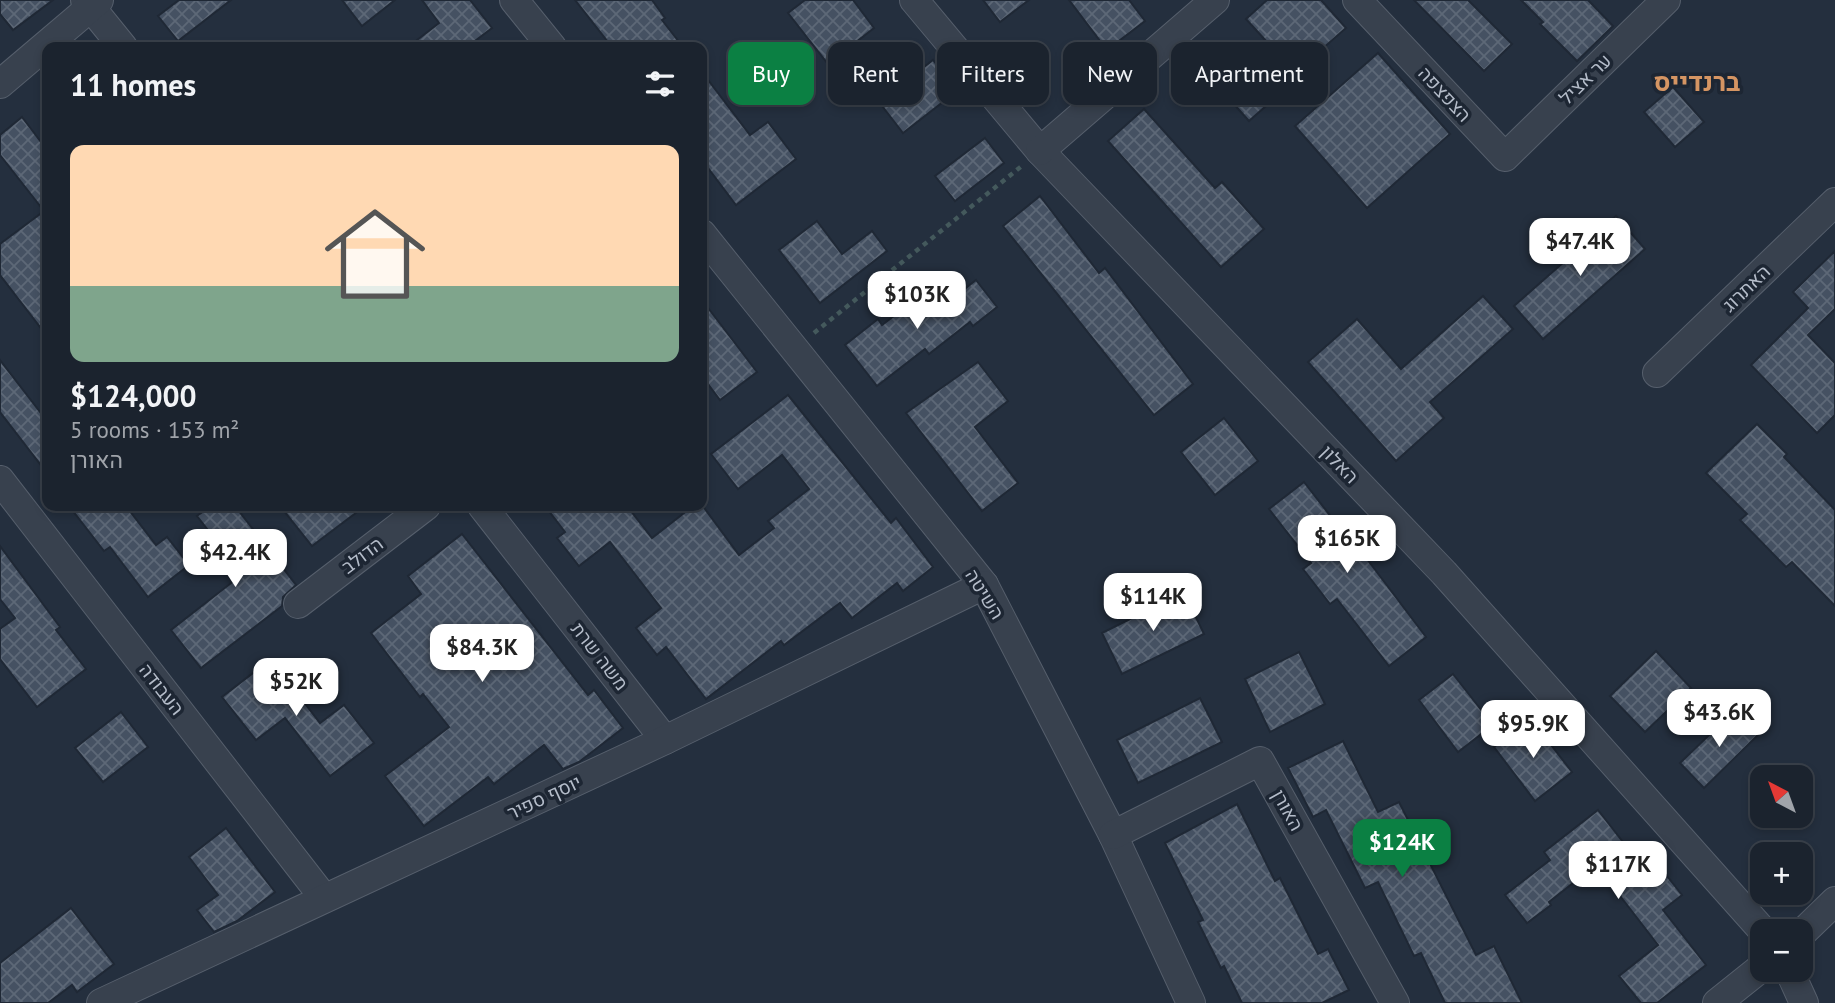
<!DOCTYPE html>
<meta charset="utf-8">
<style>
body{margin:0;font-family:"PT Sans",Heebo,sans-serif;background:#282f3a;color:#f1f3f6;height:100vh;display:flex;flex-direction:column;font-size:26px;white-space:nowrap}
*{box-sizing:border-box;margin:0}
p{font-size:23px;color:#a0a4aa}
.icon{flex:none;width:38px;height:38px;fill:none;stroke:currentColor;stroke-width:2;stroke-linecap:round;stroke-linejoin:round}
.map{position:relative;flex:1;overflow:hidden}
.panel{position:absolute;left:42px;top:42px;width:665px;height:469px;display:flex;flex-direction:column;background:#1b232e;border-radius:14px;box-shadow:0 4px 10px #0003,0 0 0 2px #39404a}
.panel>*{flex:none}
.hud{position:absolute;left:728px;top:42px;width:665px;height:63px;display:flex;gap:14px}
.needle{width:46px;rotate:319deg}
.buttons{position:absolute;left:1750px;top:765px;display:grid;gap:14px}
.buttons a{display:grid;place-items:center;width:63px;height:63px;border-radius:14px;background:#1b232e;box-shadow:0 4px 10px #0003,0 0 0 2px #39404a;font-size:35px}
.price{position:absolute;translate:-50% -60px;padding:0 16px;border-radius:14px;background:#fff;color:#222;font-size:23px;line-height:46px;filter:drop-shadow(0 2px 4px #0008)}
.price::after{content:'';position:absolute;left:50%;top:42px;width:21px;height:16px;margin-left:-10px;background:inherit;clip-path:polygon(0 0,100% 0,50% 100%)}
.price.active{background:#0b8043;color:#fff}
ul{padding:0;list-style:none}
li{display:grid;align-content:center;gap:14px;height:371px;padding:0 28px}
li span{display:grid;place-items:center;height:217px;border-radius:14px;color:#555}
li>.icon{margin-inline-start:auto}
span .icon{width:126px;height:126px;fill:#fffc;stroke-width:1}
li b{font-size:30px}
h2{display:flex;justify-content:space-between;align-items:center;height:84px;padding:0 28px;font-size:30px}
.tag{padding:0 24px;border-radius:14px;background:#1b232e;box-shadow:0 4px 10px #0003,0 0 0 2px #39404a;font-size:24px;line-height:63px}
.tag.active{background:#0b8043;color:#fff}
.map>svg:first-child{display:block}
</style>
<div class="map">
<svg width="1835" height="1003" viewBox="0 0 1835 1003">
<defs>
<pattern id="building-cross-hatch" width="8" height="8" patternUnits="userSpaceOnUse" patternTransform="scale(1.75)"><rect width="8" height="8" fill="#455162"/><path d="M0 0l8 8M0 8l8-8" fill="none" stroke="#5d6877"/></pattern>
</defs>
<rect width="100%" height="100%" fill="#242f3e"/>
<g fill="url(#building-cross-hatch)" stroke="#1f2835" stroke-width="2">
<path d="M 0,0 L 53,0 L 13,30 L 0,14 Z"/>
<path d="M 179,0 L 231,0 L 178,41 L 158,16 Z"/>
<path d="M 342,0 L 395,0 L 362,26 Z"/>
<path d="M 422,0 L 470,0 L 492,28 L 467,47 L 408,47 L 439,23 Z"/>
<path d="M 575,0 L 652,0 L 665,18 L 662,20 L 683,47 L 612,47 Z"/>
<path d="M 805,0 L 853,0 L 874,28 L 828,64 L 788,13 Z"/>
<path d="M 983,0 L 1029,0 L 1000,22 Z"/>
<path d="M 1069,0 L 1129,0 L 1145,21 L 1107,50 Z"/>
<path d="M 1267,0 L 1321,0 L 1346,28 L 1272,93 L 1276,97 L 1249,121 L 1217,85 L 1267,42 L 1246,19 Z"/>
<path d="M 1414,0 L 1468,0 L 1512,44 L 1484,71 Z"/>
<path d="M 1521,0 L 1588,0 L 1613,26 L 1577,61 L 1540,24 L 1543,22 Z"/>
<path d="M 1378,53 L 1450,134 L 1367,208 L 1295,126 Z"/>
<path d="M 933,60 L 957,91 L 903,133 L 879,102 Z"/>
<path d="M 702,72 L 750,135 L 768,122 L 796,159 L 736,205 L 702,160 Z"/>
<path d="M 1673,87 L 1704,122 L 1675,147 L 1644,112 Z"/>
<path d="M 1144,109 L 1215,188 L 1222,182 L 1264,229 L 1221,267 L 1108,141 Z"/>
<path d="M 22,117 L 47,150 L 47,336 L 0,275 L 0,244 L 44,211 L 0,155 L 0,135 Z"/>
<path d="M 985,138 L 1004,163 L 955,201 L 935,176 Z"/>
<path d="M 1040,196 L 1099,273 L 1105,268 L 1193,384 L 1154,415 L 1003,226 Z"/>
<path d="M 1616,216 L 1645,249 L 1543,339 L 1514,306 Z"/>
<path d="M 817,221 L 842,254 L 872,231 L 887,251 L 820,303 L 779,250 Z"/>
<path d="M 1835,251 L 1835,309 L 1808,335 L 1835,363 L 1835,415 L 1817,433 L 1751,365 L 1808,308 L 1793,292 Z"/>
<path d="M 976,280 L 997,307 L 973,326 L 970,322 L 929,354 L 925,349 L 877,386 L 845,345 L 878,319 L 882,325 L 925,292 L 939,309 Z"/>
<path d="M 1483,296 L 1513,329 L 1430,402 L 1444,418 L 1396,461 L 1308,362 L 1357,319 L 1401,369 Z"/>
<path d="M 702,300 L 757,372 L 720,400 L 702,376 Z"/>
<path d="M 0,360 L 47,421 L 47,473 L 0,412 Z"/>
<path d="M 978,362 L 1008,401 L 975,427 L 1018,483 L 982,511 L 906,413 Z"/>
<path d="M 788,395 L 891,523 L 896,518 L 933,567 L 903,591 L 897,583 L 852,618 L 840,603 L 784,645 L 781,641 L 706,699 L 666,647 L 657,655 L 636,628 L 661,608 L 610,542 L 579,566 L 557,538 L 565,532 L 545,506 L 627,506 L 652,538 L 693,506 L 702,505 L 739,555 L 774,528 L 768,521 L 809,489 L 782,455 L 738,489 L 711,454 Z"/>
<path d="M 1224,418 L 1258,461 L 1215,495 L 1181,452 Z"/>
<path d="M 1757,424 L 1787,454 L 1784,457 L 1835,510 L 1835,606 L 1792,562 L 1786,567 L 1740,520 L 1747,514 L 1706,473 Z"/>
<path d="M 1304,482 L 1346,536 L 1348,534 L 1426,637 L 1389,666 L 1337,599 L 1330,604 L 1303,569 L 1311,563 L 1269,509 Z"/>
<path d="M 69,506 L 126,506 L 156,545 L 167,537 L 189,565 L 148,597 L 110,547 L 104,551 Z"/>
<path d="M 211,506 L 235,506 L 296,585 L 283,597 L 282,606 L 201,668 L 171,630 L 235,580 L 232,577 L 240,571 L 197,516 Z"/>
<path d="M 280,506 L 365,506 L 312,546 Z"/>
<path d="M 462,534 L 588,695 L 594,690 L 623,728 L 579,762 L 563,769 L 544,745 L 494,784 L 488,777 L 424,826 L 385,776 L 449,727 L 423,694 L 420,697 L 371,633 L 421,594 L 408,576 Z"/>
<path d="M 0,546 L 60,627 L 56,630 L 86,669 L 37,707 L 0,659 L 0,629 L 15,618 L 0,599 Z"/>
<path d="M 1184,592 L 1204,634 L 1122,674 L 1102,633 Z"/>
<path d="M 1656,651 L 1691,688 L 1645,732 L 1610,696 Z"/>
<path d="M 1299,652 L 1325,704 L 1270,732 L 1245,679 Z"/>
<path d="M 271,659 L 320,723 L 344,705 L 374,743 L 330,776 L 285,718 L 256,740 L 222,697 Z"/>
<path d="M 1453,674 L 1493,725 L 1458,752 L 1419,700 Z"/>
<path d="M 1200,698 L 1222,742 L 1138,783 L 1117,740 Z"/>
<path d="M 1735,710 L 1759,734 L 1704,788 L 1680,763 Z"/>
<path d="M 121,712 L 148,747 L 103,782 L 75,748 Z"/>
<path d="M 1531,719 L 1572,772 L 1535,801 L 1494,747 Z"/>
<path d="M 1343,741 L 1378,812 L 1399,802 L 1476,955 L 1494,946 L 1522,1003 L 1445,1003 L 1421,953 L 1414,956 L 1378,882 L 1365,888 L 1326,810 L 1313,817 L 1288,768 Z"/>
<path d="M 1237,804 L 1275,881 L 1280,878 L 1318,954 L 1328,949 L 1349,990 L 1322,1003 L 1242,1003 L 1224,966 L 1221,968 L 1198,922 L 1203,920 L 1165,843 Z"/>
<path d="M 1598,810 L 1634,856 L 1645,848 L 1682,895 L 1663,910 L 1706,965 L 1657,1003 L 1641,1003 L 1619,976 L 1658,945 L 1596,865 L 1549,902 L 1551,905 L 1527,923 L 1505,895 L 1550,860 L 1544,852 Z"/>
<path d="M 226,828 L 275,892 L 237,921 L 214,932 L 197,910 L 218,895 L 189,857 Z"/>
<path d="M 71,908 L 114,964 L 77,992 L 72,985 L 48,1003 L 0,1003 L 0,963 Z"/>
</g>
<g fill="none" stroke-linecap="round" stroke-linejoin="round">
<defs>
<g id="minor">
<path d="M 85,0 L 123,47"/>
<path d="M 514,0 L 552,47"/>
<path d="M 914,0 L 1040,151 L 1444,573 L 1763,931"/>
<path d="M 1357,0 L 1505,157 L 1666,0"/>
<path d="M 0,84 L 99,0"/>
<path d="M 1040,151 L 1215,0"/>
<path d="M 702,234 L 984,585 L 1113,835 L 1191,1003"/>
<path d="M 1657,373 L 1835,202"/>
<path d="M 0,480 L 324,898"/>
<path d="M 482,506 L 665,740"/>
<path d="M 298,604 L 426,506"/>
<path d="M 1113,835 L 1260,761 L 1395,1003"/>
<path d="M 1801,934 L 1835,901"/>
<path d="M 1789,970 L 1804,1003"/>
<path d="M 101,1003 L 665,740 L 984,585"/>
<path d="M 1717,1003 L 1762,967"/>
</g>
</defs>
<use href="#minor" stroke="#565f6c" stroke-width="30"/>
<path stroke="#44595c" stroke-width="4.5" stroke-dasharray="5 5" stroke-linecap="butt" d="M 814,333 L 1023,165"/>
<use href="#minor" stroke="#38414e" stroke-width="28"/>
</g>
<g text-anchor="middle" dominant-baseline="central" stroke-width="7" stroke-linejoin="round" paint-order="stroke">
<g font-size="19" fill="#b4bcc9" stroke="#1d2633">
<text transform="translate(1585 79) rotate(-44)">ער אציל</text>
<text transform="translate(1445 94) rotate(47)">הצפצפה</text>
<text transform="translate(1746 288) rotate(-44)">האתרוג</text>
<text transform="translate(1340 464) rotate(46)">האלון</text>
<text transform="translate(362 555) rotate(-37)">הדולב</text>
<text transform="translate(985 594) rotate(58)">השיטה</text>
<text transform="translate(600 656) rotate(52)">משה שרת</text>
<text transform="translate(162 689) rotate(52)">העבודה</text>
<text transform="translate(544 797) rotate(-25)">יוסף ספיר</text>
<text transform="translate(1288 810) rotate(61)">האורן</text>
</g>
<g font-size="26" font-weight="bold" fill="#d59563" stroke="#1d2633">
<text x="1697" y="81">ברנדייס</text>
</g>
</g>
</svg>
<div class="buttons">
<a><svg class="needle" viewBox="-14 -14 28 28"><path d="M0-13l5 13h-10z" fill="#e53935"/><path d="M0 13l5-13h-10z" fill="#a0a4aa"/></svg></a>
<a>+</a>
<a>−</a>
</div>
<b class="price" style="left:1580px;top:278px">$47.4K</b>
<b class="price" style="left:917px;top:331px">$103K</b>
<b class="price" style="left:1347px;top:575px">$165K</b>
<b class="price" style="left:235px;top:589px">$42.4K</b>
<b class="price" style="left:1153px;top:633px">$114K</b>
<b class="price" style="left:482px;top:684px">$84.3K</b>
<b class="price" style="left:296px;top:718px">$52K</b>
<b class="price" style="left:1719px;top:749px">$43.6K</b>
<b class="price" style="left:1533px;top:760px">$95.9K</b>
<b class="price active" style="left:1402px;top:879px">$124K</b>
<b class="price" style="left:1618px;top:901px">$117K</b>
<div class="hud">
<a class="tag active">Buy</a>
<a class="tag">Rent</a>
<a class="tag">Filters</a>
<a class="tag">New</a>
<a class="tag">Apartment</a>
</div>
<section class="panel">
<h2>11 homes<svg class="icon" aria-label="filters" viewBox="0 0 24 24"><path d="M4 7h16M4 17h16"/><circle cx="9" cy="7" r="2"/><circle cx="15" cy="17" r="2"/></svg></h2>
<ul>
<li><span style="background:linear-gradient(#ffd9b3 65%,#7fa58c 0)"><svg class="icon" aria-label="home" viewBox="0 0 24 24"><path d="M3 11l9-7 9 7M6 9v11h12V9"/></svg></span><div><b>$124,000</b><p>5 rooms · 153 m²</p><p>האורן</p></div></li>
</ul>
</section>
</div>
